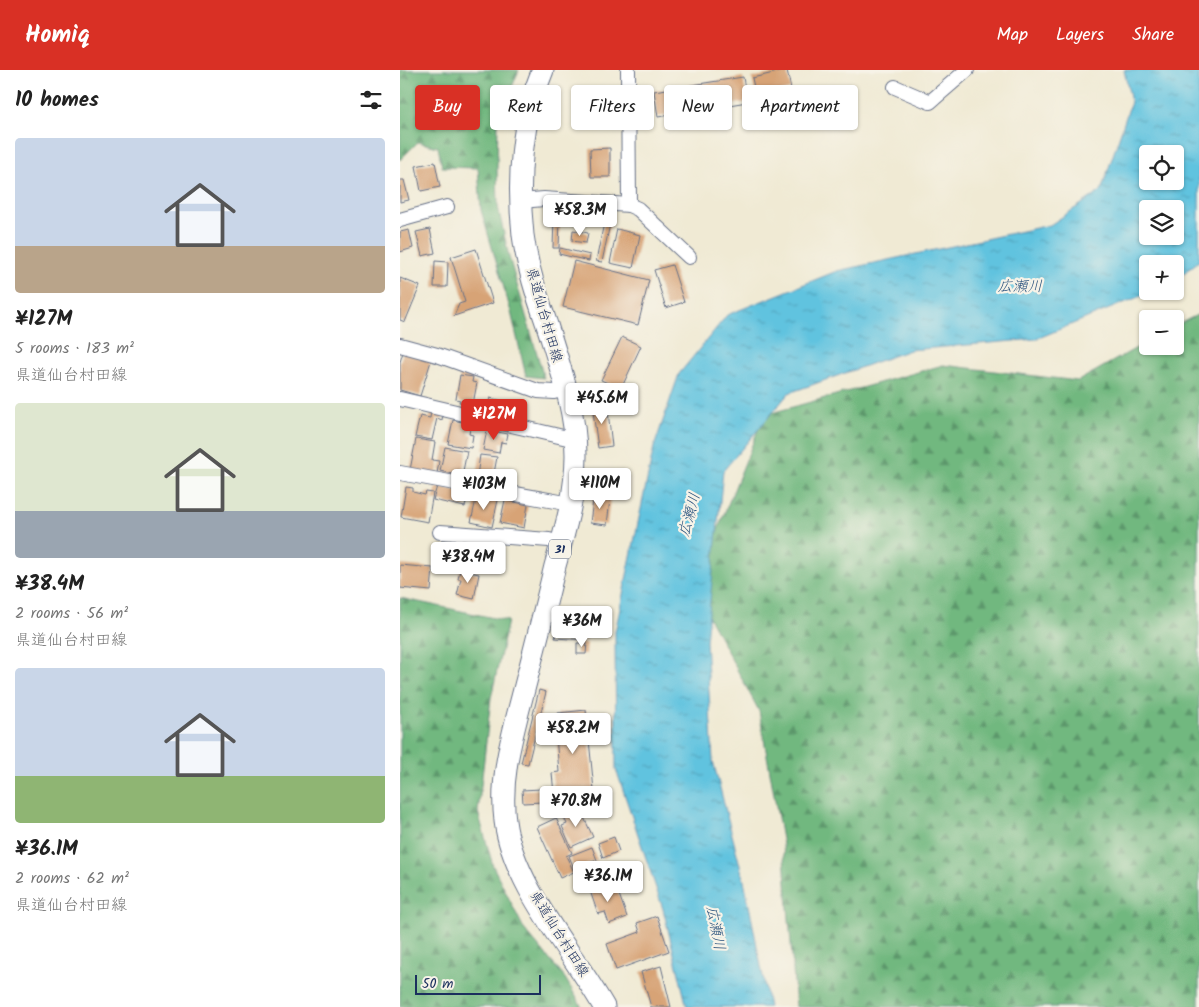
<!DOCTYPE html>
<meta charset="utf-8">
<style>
body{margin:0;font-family:Kalam,"Klee One",sans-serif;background:#f6f6f6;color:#222;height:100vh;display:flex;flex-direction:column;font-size:19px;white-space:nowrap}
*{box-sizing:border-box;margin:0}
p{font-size:16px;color:#767676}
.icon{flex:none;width:28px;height:28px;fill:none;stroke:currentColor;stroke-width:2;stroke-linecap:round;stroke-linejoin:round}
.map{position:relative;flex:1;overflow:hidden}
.details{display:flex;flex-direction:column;background:#fff;width:400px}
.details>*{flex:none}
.guide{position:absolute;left:15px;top:15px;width:475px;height:45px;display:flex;gap:10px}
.buttons{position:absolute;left:739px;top:75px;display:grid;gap:10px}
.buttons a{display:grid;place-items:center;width:45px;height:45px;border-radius:5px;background:#fff;box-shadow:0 1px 4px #0004;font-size:25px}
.scale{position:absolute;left:15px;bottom:12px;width:126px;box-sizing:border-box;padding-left:5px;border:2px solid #1b2f5e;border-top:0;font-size:14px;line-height:18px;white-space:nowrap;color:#1b2f5e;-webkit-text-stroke:4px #f7f3e8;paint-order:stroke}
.price{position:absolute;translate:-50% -42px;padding:0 11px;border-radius:5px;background:#fff;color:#222;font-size:16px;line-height:32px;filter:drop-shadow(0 1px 2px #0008)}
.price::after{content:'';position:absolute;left:50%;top:30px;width:15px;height:11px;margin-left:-8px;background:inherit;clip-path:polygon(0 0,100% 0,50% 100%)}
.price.current{background:#d93025;color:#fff}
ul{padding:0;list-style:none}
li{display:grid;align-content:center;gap:10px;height:265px;padding:0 15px}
li span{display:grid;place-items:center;height:155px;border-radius:5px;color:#555}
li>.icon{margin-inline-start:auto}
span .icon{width:90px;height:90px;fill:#fffc;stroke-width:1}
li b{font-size:21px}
h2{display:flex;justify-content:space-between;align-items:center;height:60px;padding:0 15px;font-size:21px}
.tag{padding:0 18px;border-radius:5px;background:#fff;box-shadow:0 1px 4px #0004;font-size:18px;line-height:45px}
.tag.current{background:#d93025;color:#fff}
header{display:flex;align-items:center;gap:30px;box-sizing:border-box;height:70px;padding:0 25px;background:#d93025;color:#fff}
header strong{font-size:24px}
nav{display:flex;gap:28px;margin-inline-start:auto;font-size:18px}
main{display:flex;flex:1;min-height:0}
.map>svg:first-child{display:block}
</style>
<header>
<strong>Homiq</strong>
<nav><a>Map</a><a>Layers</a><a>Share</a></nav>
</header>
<main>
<section class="details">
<h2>10 homes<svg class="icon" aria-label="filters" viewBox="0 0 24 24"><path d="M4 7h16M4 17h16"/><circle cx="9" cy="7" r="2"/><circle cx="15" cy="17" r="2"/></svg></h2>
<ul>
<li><span style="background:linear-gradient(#c9d6e8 70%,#b9a48a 0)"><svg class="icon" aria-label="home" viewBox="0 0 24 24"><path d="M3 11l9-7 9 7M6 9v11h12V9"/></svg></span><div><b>¥127M</b><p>5 rooms · 183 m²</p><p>県道仙台村田線</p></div></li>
<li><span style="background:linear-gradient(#dfe7d0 70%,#9aa5b1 0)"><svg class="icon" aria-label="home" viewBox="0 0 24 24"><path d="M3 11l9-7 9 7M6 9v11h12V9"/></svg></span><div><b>¥38.4M</b><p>2 rooms · 56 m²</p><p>県道仙台村田線</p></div></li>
<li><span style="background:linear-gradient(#c9d6e8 70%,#8fb573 0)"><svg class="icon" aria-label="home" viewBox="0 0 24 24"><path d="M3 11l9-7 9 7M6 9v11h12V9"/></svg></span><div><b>¥36.1M</b><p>2 rooms · 62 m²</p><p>県道仙台村田線</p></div></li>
</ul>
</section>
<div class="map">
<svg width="799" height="937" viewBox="0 0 799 937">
<defs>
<pattern id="forest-firs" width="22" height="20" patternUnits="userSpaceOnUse" patternTransform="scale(1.25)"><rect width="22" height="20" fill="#71b87f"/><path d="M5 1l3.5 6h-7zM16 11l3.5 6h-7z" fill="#5c966b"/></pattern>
<pattern id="water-ripples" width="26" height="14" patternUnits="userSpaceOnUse" patternTransform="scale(1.25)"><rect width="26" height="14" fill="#61c3df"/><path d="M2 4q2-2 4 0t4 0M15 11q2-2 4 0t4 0" fill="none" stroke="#4f9fb8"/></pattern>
</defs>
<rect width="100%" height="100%" fill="#f7f3e8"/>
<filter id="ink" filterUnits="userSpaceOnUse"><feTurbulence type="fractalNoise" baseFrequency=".02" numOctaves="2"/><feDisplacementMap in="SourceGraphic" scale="10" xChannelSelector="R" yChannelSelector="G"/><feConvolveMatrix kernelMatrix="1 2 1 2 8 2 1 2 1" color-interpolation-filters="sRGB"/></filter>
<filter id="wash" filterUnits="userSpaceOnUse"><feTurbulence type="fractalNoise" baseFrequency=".0096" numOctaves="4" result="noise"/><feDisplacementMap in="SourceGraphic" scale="20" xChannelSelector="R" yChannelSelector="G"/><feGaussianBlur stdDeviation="1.12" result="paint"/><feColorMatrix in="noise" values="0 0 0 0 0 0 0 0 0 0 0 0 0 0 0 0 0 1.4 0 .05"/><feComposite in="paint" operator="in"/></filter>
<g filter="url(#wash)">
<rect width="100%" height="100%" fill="#f0ead4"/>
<g fill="url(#forest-firs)" stroke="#46746e">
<path d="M 0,0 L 119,0 L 98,51 L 97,98 L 98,137 L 109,187 L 144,308 L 126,306 L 111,242 L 81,140 L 78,98 L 42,97 L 38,77 L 18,72 L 0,90 Z"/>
<path d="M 799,244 L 799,937 L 396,937 L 383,775 L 359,641 L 294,519 L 364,345 L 543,295 L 678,311 L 747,272 L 748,276 L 775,276 L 775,256 Z"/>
<path d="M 0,528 L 108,551 L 91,628 L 78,742 L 93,796 L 124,859 L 165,908 L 182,937 L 0,937 Z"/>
</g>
<path fill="url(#water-ripples)" stroke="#3e799e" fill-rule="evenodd" d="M 724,0 L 799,0 L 799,191 L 775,210 L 775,194 L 748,194 L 748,221 L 753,221 L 636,269 L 510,280 L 389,323 L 323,401 L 306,571 L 313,691 L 345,815 L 369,937 L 287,937 L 263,839 L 216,699 L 215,562 L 254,377 L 279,304 L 327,245 L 437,201 L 650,155 L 701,121 L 731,32 ZM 748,84 L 775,84 L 775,111 L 748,111 ZM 748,139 L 775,139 L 775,166 L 748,166 Z"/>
<g id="blocks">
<g fill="#d7a376">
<path d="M 387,0 L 391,19 L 356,27 L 352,8 Z"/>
<path d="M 343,7 L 347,32 L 258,47 L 254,21 Z"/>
<path d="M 180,22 L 198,22 L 199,44 L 181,45 Z"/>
<path d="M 210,78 L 210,107 L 191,107 L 190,79 Z"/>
<path d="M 35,92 L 40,117 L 21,121 L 16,96 Z"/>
<path d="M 0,110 L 4,110 L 9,130 L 0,132 Z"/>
<path d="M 192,140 L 206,141 L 205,146 L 191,145 Z"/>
<path d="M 157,142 L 172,144 L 172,149 L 156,147 Z"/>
<path d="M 154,148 L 160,148 L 159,178 L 153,178 Z"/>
<path d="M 205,148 L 211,149 L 202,192 L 196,191 Z"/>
<path d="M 30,159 L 35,183 L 22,186 L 16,162 Z"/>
<path d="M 217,159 L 240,165 L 233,198 L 210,193 Z"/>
<path d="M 9,160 L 13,178 L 0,182 L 0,162 Z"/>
<path d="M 173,160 L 188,163 L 186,173 L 172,171 Z"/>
<path d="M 160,178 L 190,185 L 189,191 L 159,184 Z"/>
<path d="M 76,179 L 93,233 L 54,246 L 59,234 L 65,232 L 51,187 Z"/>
<path d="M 35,191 L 48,192 L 47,217 L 34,217 Z"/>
<path d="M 174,191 L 249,210 L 238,255 L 163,237 Z"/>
<path d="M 272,195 L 284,232 L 266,238 L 254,200 Z"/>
<path d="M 0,208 L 20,216 L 5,252 L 0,250 Z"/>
<path d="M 222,267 L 241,276 L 221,319 L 201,310 Z"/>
<path d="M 3,282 L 31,291 L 20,326 L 0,320 L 0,292 Z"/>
<path d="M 60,305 L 73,307 L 72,312 L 77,313 L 73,334 L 59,332 L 60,330 L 56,329 Z"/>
<path d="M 90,328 L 103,331 L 100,342 L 87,339 Z"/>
<path d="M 207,333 L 212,376 L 198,378 L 192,334 Z"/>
<path d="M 103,338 L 119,342 L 117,348 L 102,345 Z"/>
<path d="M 31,341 L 43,343 L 42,350 L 37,348 L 32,370 L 15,367 L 20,346 L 30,348 Z"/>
<path d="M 53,350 L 71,354 L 69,364 L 73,365 L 71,378 L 48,374 Z"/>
<path d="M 87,360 L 108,364 L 106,373 L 101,372 L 99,383 L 83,380 Z"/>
<path d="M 16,369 L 35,372 L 32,390 L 39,391 L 37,404 L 10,400 Z"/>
<path d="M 45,377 L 67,381 L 62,406 L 40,401 Z"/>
<path d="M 80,385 L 97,387 L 93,409 L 77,406 Z"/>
<path d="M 37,416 L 68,423 L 65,437 L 33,430 Z"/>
<path d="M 6,417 L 13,418 L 13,422 L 25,425 L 26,422 L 33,423 L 28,452 L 1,447 Z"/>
<path d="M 194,423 L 206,425 L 206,429 L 210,429 L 207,455 L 190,453 Z"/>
<path d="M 77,425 L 98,430 L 92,457 L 71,452 Z"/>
<path d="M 105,430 L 128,435 L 124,458 L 100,453 Z"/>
<path d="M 57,474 L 82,478 L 78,500 L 53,496 Z"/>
<path d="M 0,495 L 33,498 L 31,521 L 0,518 Z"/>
<path d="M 60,500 L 79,504 L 74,529 L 57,525 L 61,509 L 58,509 Z"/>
<path d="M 162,546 L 188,548 L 187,570 L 155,568 Z"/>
<path d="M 177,573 L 187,573 L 186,584 L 177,584 Z"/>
<path d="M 139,620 L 146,622 L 128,694 L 121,693 Z"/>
<path d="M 186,640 L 194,720 L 154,724 L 152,703 L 159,702 L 156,666 L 161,665 L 158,643 Z"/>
<path d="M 141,719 L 142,732 L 123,733 L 122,720 Z"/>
<path d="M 180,739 L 193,767 L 171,777 L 162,756 L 167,754 L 163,746 Z"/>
<path d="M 156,748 L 172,783 L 166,786 L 174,802 L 160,808 L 137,757 Z"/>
<path d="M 214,767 L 219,781 L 203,788 L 198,773 Z"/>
<path d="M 192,777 L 197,790 L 186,794 L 187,798 L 176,803 L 169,786 Z"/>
<path d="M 194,813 L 198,823 L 216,816 L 227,847 L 209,854 L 205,842 L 198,844 L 188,815 Z"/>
<path d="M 257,846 L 269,881 L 216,900 L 207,874 L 240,862 L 237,853 Z"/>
<path d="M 261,896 L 271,937 L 251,937 L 241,902 Z"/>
</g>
</g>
</g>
<g filter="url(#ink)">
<use href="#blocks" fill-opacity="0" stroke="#667087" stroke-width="1"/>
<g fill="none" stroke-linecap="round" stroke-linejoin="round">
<defs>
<g id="minor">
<path d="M 228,0 L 229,135"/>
<path d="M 495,17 L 530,32 L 567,0"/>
<path d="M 121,131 L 144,129 L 229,135 L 238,139 L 289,187"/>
<path d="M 0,150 L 47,137"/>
<path d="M 0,275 L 37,285 L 138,321 L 154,322 L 167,319"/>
<path d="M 0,329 L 176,370"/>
<path d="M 0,403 L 171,434"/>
<path d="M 40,462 L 149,470 L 161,473"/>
</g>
<path id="primary" d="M 143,0 C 121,50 117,110 123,165 C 127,196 137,226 147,255 C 160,297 176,341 176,385 C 176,423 165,460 155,496 C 144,542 132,589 120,635 C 110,674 100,711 105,751 C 113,815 173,882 204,937"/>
</defs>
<use href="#minor" stroke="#667087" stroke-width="16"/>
<use href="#primary" stroke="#667087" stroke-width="23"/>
<use href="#minor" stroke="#fff" stroke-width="14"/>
<use href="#primary" stroke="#fff" stroke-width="21"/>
</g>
</g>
<g text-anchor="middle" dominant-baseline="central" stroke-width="4.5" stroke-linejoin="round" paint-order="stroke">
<rect fill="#f7f3e8" stroke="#5d6a87" stroke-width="1" x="149" y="469.5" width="22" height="19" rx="4"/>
<g font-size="12" font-weight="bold" fill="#1b2f5e">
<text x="160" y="479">31</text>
</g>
<g font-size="14" fill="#1b2f5e" stroke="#f7f3e8">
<text transform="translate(144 245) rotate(74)">県道仙台村田線</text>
<text transform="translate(159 864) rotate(58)">県道仙台村田線</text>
</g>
<g font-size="15" font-style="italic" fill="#2c547e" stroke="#f7f3e8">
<text x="620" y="217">広瀬川</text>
<text transform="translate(290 445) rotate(-75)">広瀬川</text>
<text transform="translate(315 858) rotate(79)">広瀬川</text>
</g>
</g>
</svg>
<div class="buttons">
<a><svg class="icon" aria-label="locate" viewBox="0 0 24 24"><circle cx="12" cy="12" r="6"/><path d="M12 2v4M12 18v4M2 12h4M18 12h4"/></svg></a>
<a><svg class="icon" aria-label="layers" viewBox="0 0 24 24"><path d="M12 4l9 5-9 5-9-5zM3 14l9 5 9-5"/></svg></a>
<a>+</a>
<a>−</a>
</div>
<div class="scale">50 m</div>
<b class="price" style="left:180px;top:167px">¥58.3M</b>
<b class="price" style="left:202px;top:355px">¥45.6M</b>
<b class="price current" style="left:94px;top:371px">¥127M</b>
<b class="price" style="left:200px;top:440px">¥110M</b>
<b class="price" style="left:84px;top:441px">¥103M</b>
<b class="price" style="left:68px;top:514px">¥38.4M</b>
<b class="price" style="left:182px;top:578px">¥36M</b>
<b class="price" style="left:173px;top:685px">¥58.2M</b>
<b class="price" style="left:176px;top:758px">¥70.8M</b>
<b class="price" style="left:208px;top:833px">¥36.1M</b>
<div class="guide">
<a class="tag current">Buy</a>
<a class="tag">Rent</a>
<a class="tag">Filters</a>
<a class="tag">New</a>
<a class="tag">Apartment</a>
</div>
</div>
</main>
